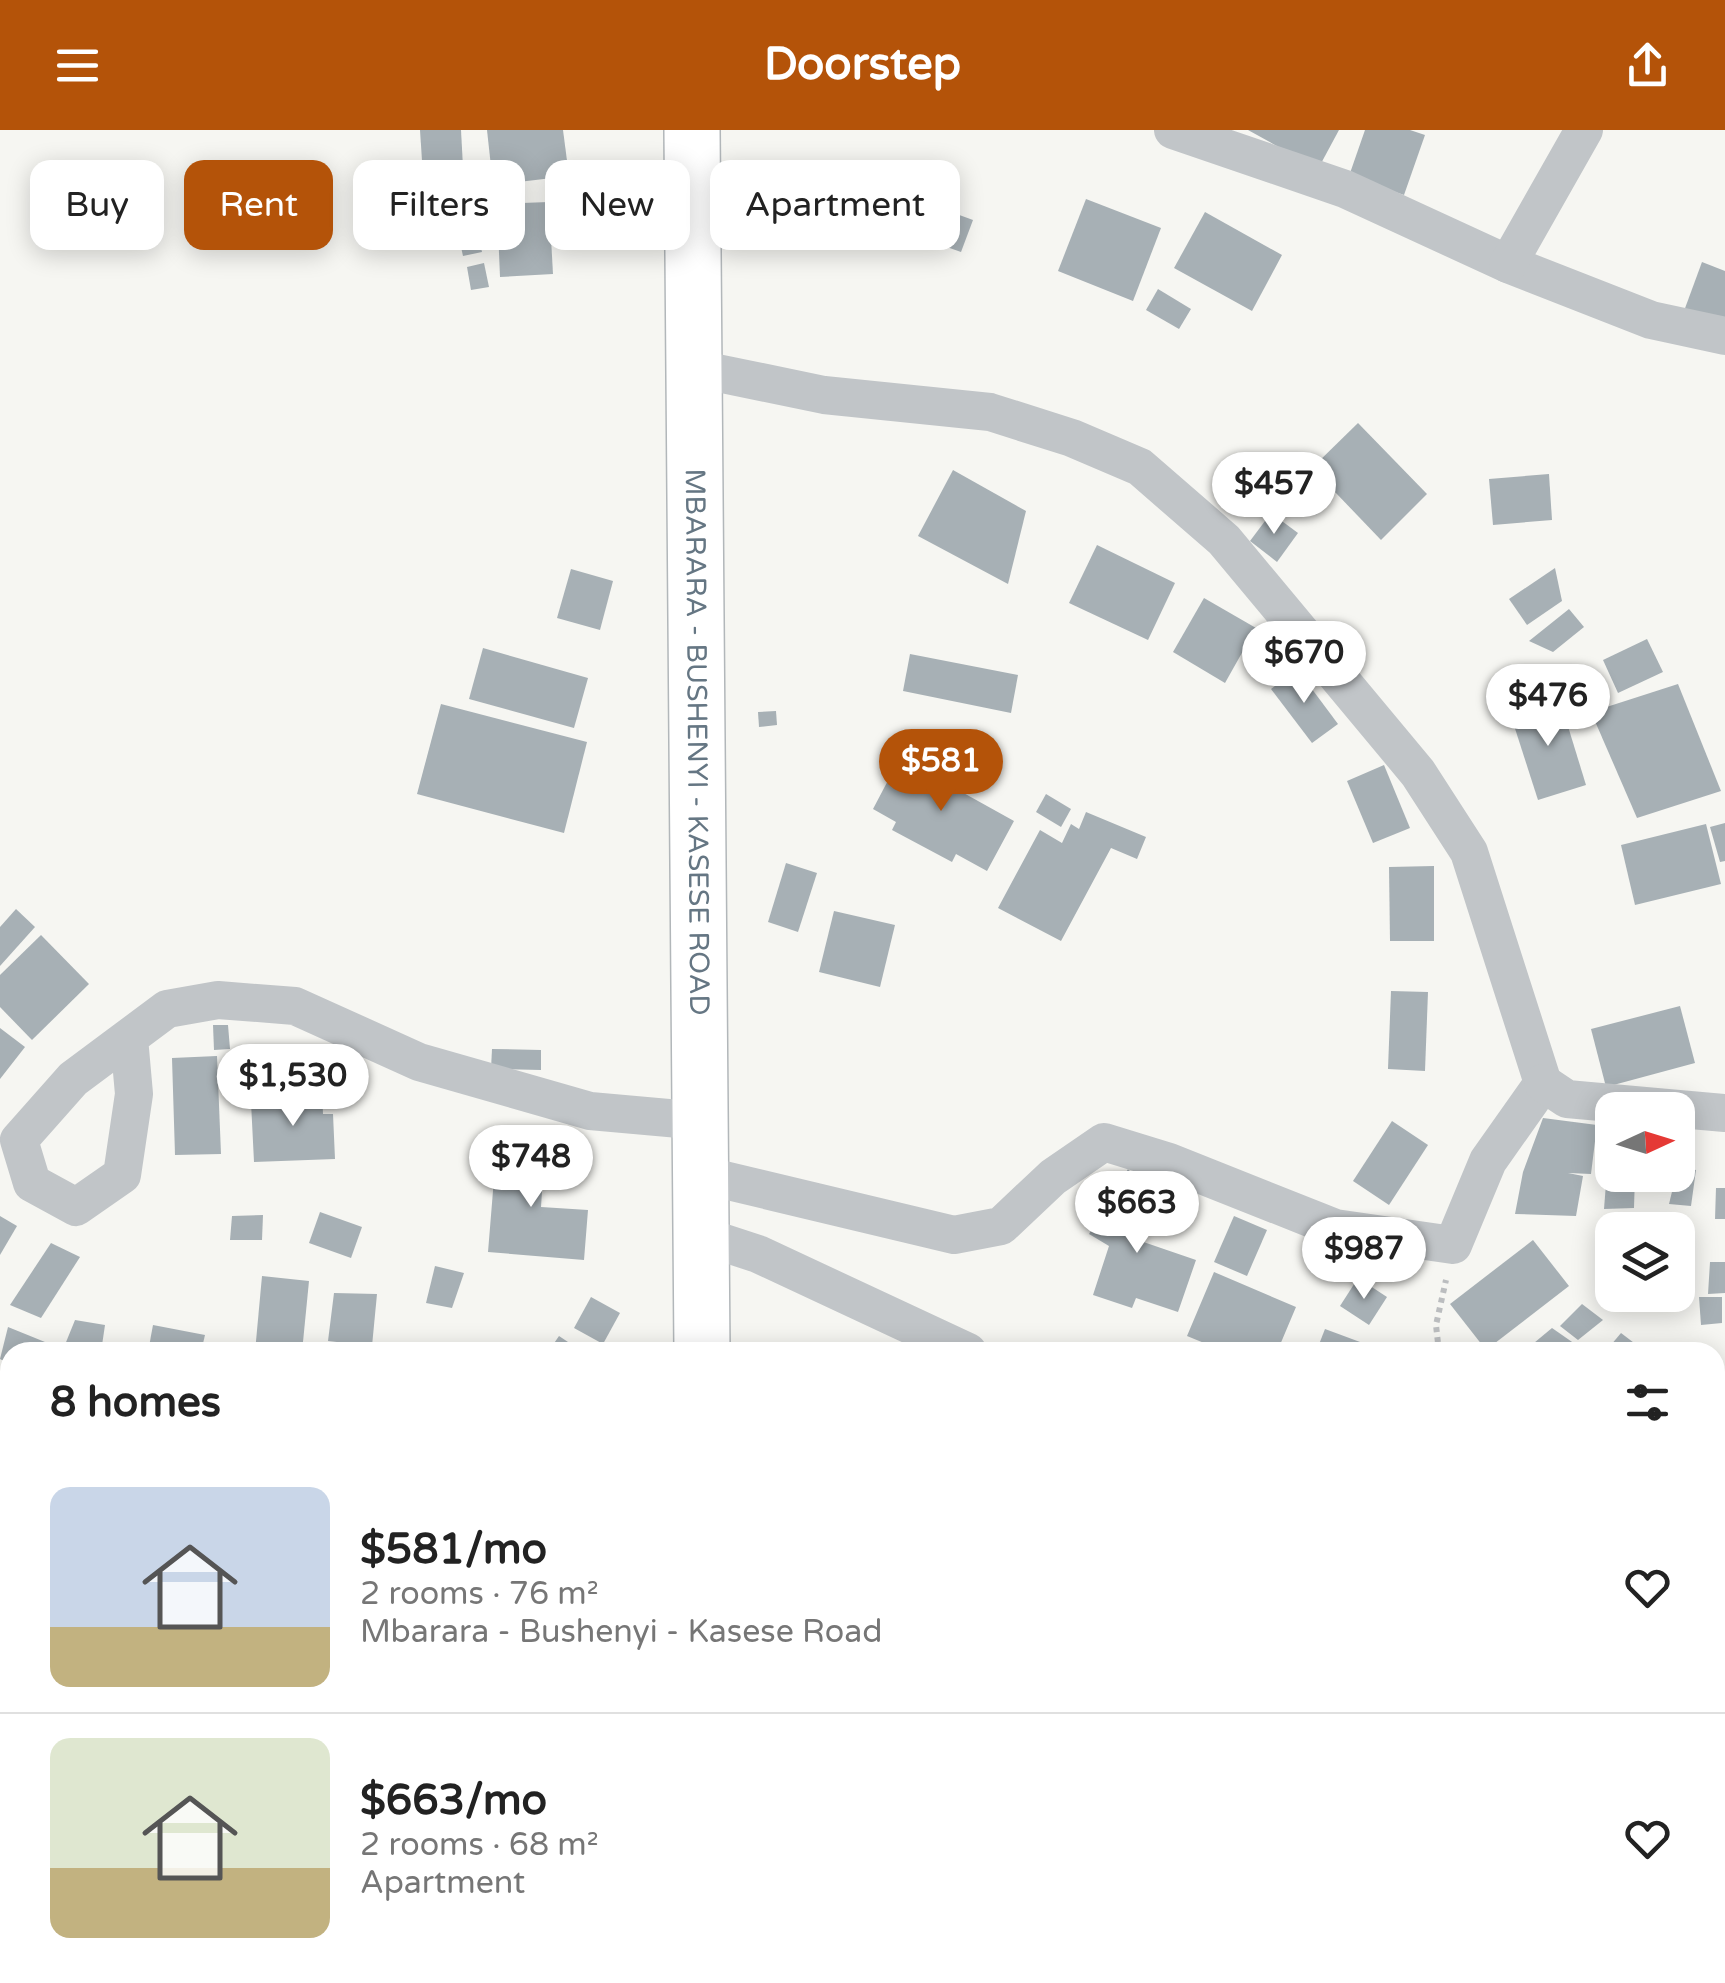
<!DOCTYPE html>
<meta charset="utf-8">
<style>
body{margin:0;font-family:"Varela Round",sans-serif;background:#f2f2f2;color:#222;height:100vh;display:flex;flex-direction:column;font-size:38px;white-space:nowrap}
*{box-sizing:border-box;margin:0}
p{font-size:32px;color:#767676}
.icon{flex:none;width:55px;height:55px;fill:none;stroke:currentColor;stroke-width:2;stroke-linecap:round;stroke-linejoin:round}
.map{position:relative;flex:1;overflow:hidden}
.sheet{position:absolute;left:0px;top:1212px;width:1725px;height:642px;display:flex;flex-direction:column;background:#fff;border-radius:30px 30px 0 0;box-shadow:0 5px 25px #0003}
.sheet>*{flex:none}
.top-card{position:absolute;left:30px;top:30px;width:1000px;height:90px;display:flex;gap:20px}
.needle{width:65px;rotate:86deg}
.fabs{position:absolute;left:1595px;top:962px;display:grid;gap:20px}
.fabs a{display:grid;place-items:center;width:100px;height:100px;border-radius:20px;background:#fff;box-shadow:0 5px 25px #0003;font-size:50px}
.price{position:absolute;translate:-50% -85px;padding:0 22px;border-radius:35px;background:#fff;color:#222;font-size:32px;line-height:65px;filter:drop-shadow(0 2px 5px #0008)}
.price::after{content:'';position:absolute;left:50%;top:60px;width:30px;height:22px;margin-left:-15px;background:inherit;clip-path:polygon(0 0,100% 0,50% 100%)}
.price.on{background:#b45309;color:#fff}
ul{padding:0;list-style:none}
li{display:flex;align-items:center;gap:30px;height:250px;padding:0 50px}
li+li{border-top:2px solid #e0e0e0}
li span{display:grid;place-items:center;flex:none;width:280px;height:200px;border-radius:20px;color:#555}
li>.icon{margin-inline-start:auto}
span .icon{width:120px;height:120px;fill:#fffc;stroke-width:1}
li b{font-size:42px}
h2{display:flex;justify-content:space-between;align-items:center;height:120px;padding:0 50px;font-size:42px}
.chip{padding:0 35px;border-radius:20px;background:#fff;box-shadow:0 5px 25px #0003;font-size:35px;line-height:90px}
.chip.on{background:#b45309;color:#fff}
header{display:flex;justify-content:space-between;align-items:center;height:130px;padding:0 50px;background:#b45309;color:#fff;font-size:45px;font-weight:700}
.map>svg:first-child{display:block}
</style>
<header><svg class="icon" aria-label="menu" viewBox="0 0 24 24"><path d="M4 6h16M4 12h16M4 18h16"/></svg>Doorstep<svg class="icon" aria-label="share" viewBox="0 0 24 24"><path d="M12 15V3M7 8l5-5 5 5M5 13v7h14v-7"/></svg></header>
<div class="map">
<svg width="1725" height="1853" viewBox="0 0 1725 1853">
<rect width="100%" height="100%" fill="#f6f6f2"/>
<g fill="#a7b0b5">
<path d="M 420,0 L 461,0 L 465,74 L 425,77 Z"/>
<path d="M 487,0 L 563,0 L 569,46 L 493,55 Z"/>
<path d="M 1248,0 L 1339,0 L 1318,39 Z"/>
<path d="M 1365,0 L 1410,0 L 1425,5 L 1404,65 L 1349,46 Z"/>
<path d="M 891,60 L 973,90 L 961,122 L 879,93 Z"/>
<path d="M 1086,69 L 1161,98 L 1133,171 L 1058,141 Z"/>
<path d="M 549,72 L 553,144 L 500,147 L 497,74 Z"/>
<path d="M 1205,82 L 1282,125 L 1252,181 L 1174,138 Z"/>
<path d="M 476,95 L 482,122 L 463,126 L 457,99 Z"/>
<path d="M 1702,132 L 1725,141 L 1725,196 L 1684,181 Z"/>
<path d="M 484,133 L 489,157 L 471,160 L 467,137 Z"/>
<path d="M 1158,159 L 1191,179 L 1179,199 L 1146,180 Z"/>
<path d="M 1358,293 L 1427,364 L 1381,410 L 1312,338 Z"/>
<path d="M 953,340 L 1026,381 L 1008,454 L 918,406 Z"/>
<path d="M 1549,344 L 1552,390 L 1493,395 L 1489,349 Z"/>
<path d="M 1310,349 L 1331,367 L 1316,385 L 1294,367 Z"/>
<path d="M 1271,383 L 1298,403 L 1277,432 L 1250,411 Z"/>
<path d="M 1097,415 L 1175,453 L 1148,510 L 1069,473 Z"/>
<path d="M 1555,438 L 1562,471 L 1527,495 L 1509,469 Z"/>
<path d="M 571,439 L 613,451 L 600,500 L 557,488 Z"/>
<path d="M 1204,468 L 1256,498 L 1225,553 L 1173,522 Z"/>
<path d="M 1569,479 L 1584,497 L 1553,522 L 1529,511 Z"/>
<path d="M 1647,509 L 1663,542 L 1618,563 L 1603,530 Z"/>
<path d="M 483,518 L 588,548 L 574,598 L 469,569 Z"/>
<path d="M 910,524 L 1018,545 L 1011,583 L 903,561 Z"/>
<path d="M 1297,539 L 1338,594 L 1312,613 L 1271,559 Z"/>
<path d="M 1678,554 L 1721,661 L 1637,688 L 1591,582 Z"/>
<path d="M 1559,567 L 1586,655 L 1538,670 L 1510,583 Z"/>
<path d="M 441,574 L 587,612 L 564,703 L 417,664 Z"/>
<path d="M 776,581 L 777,595 L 759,597 L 758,582 Z"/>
<path d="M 903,622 L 963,654 L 960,661 L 1014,691 L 987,741 L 956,724 L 952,732 L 892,700 L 896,692 L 873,679 Z"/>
<path d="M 1384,635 L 1410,698 L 1373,713 L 1347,651 Z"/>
<path d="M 1046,664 L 1071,679 L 1061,697 L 1036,682 Z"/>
<path d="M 1086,682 L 1146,707 L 1137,729 L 1111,718 L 1061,811 L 998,778 L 1040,700 L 1062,713 L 1071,694 L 1079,699 Z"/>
<path d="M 1725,693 L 1725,731 L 1720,732 L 1710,697 Z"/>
<path d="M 1706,694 L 1721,754 L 1635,775 L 1621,715 Z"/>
<path d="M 786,733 L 817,743 L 798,802 L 768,792 Z"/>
<path d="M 1434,736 L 1434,811 L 1390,811 L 1389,737 Z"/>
<path d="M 16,779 L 35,797 L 0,836 L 0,797 Z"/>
<path d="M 834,781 L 895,795 L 880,857 L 819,842 Z"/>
<path d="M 41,805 L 89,854 L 32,910 L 0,877 L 0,845 Z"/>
<path d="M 1391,861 L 1428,862 L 1425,941 L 1388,939 Z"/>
<path d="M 1680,876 L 1695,933 L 1606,957 L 1591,899 Z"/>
<path d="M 213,895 L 228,895 L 230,919 L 214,920 Z"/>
<path d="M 0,898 L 25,917 L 0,949 Z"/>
<path d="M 492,919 L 541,920 L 541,940 L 491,939 Z"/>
<path d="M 217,926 L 221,1024 L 175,1025 L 172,928 Z"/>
<path d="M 322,960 L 323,984 L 333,984 L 335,1029 L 254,1032 L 251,972 L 288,971 L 288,962 Z"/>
<path d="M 1543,988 L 1597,995 L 1591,1044 L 1568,1043 L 1583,1046 L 1576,1086 L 1515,1084 L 1523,1042 Z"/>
<path d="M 1392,991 L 1428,1015 L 1389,1075 L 1353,1051 Z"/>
<path d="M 497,1012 L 545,1016 L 541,1077 L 588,1080 L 584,1130 L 488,1122 Z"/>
<path d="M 1678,1037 L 1696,1040 L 1691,1076 L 1669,1074 Z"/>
<path d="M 1128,1039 L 1149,1062 L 1123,1105 L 1196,1130 L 1178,1182 L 1136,1168 L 1132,1178 L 1093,1165 L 1109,1116 L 1089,1104 Z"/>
<path d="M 1607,1041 L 1635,1045 L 1634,1078 L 1604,1079 Z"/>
<path d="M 1716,1058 L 1725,1058 L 1725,1089 L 1715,1089 Z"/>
<path d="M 320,1082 L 362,1097 L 351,1128 L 309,1113 Z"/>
<path d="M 263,1085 L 262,1110 L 230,1110 L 232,1086 Z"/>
<path d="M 0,1086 L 17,1096 L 0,1125 Z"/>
<path d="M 1234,1086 L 1267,1100 L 1247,1146 L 1214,1132 Z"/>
<path d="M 1533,1110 L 1569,1156 L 1486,1220 L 1450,1174 Z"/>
<path d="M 51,1113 L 80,1127 L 41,1188 L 10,1175 Z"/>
<path d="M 1710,1132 L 1725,1132 L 1725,1163 L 1708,1164 Z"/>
<path d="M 435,1136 L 464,1143 L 452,1178 L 426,1173 Z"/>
<path d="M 1214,1142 L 1296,1177 L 1277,1222 L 1252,1222 L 1237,1217 L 1235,1222 L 1226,1222 L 1187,1206 Z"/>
<path d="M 262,1146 L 309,1151 L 302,1222 L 255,1222 Z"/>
<path d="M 1358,1148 L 1387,1167 L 1369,1195 L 1340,1176 Z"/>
<path d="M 334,1163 L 377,1164 L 372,1216 L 328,1211 Z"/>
<path d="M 591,1167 L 620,1183 L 603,1214 L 574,1198 Z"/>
<path d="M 1699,1167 L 1722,1167 L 1722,1193 L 1701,1195 Z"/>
<path d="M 1582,1174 L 1603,1190 L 1578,1210 L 1560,1196 Z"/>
<path d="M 75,1190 L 105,1195 L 101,1222 L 62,1222 Z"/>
<path d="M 153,1195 L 205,1205 L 201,1222 L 148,1222 Z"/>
<path d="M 8,1197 L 45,1212 L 41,1222 L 10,1222 L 10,1234 L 0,1229 Z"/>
<path d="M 1552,1198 L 1575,1214 L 1565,1222 L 1523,1222 Z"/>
<path d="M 1325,1199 L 1387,1222 L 1316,1222 Z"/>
<path d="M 1621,1203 L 1642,1219 L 1639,1222 L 1605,1222 Z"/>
<path d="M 559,1206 L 583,1222 L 548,1222 Z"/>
<path d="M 1725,1266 L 1725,1336 L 1722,1339 L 1715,1334 L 1715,1279 Z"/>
<path d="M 99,1845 L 166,1845 L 173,1849 L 170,1853 L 95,1853 Z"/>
</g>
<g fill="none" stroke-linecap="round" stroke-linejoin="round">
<defs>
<g id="primary">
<path id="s1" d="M 692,0 L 702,1222"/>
<path d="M 709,1845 L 709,1853"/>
</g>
</defs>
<use href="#primary" stroke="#b2b7ba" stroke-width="58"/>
<path stroke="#bbbdbf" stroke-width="6" stroke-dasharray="5 5" stroke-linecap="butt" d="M 1439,1222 L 1436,1195 L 1446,1150"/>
<g stroke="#c1c5c8" stroke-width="38">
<path d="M 1173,0 L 1345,59 L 1508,134 L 1651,190 L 1725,206"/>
<path d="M 1508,134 L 1584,0"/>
<path d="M 693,238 L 824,265 L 990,282 L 1072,308 L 1140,337 L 1224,410 L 1418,643 L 1469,722 L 1543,953 L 1488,1031 L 1453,1115 L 1335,1098 L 1169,1032 L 1104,1012 L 1053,1047 L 1001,1096 L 954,1105 L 703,1045"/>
<path d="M 129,908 L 134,964 L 122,1045 L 76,1077 L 32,1053 L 19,1010 L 73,949 L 167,879 L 218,870 L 295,876 L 419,932 L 590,981 L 702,991"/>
<path d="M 1543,953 L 1567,969 L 1725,983"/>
<path d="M 703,1106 L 758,1124 L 968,1222"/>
<path d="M 1715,1416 L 1725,1402"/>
<path d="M 1715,1631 L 1725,1637"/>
<path d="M 293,1853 L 302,1845"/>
</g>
<use href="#primary" stroke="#fff" stroke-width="55"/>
</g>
<g text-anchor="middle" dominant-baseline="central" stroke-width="10" stroke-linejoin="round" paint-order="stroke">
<g font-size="28" fill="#657683" stroke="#fff">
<text stroke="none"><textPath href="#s1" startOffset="612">MBARARA - BUSHENYI - KASESE ROAD</textPath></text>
</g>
</g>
</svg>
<div class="fabs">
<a><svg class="needle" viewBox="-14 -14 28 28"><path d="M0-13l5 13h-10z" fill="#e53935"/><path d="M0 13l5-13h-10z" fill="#767676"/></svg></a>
<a><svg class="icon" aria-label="layers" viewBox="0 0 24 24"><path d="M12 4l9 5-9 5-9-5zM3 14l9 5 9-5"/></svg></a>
</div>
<b class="price" style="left:1274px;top:407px">$457</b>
<b class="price" style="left:1304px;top:576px">$670</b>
<b class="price" style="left:1548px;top:619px">$476</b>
<b class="price on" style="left:941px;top:684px">$581</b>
<b class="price" style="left:293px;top:999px">$1,530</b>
<b class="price" style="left:531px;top:1080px">$748</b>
<b class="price" style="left:1137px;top:1126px">$663</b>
<b class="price" style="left:1364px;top:1172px">$987</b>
<div class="top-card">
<a class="chip">Buy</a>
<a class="chip on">Rent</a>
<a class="chip">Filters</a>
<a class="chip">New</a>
<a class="chip">Apartment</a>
</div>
<section class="sheet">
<h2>8 homes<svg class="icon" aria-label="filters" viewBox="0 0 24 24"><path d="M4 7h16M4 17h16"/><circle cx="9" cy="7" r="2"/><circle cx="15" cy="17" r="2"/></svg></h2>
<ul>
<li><span style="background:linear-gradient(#c9d6e8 70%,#c2b280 0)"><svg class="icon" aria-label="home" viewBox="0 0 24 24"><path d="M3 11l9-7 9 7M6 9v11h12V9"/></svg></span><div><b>$581/mo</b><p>2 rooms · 76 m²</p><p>Mbarara - Bushenyi - Kasese Road</p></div><svg class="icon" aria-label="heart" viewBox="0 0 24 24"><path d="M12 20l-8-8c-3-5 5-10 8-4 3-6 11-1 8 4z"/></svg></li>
<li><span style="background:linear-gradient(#dfe7d0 65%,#c2b280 0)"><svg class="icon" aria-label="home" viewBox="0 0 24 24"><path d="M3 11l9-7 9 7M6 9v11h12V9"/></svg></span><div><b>$663/mo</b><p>2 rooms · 68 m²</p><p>Apartment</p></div><svg class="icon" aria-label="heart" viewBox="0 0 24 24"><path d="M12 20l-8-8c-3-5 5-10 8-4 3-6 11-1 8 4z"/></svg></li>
</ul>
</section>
</div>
